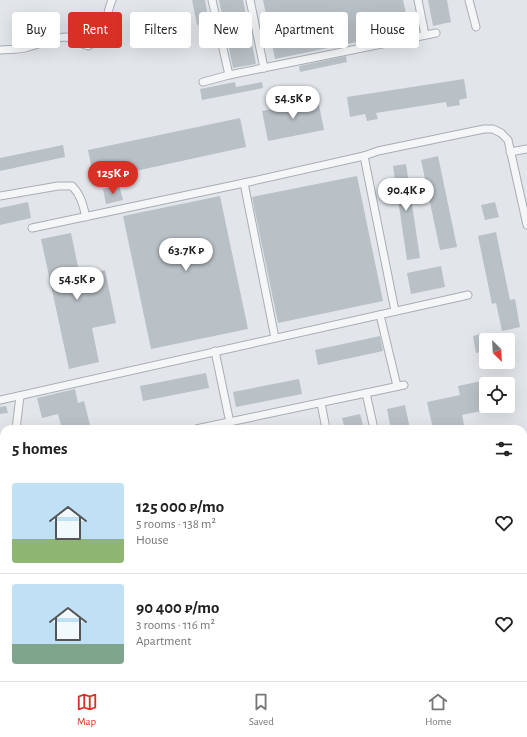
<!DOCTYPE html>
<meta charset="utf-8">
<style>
body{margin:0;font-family:"Alegreya Sans",sans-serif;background:#f2f2f2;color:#222;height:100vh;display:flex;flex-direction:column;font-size:15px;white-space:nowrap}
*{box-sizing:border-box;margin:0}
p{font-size:13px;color:#767676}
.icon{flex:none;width:22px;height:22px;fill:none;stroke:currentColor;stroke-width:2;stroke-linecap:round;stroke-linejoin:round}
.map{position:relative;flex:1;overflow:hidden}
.details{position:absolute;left:0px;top:425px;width:527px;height:256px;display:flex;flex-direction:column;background:#fff;border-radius:12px 12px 0 0;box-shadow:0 4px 16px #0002}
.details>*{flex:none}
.guide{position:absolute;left:12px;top:12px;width:503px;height:36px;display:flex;gap:8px}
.needle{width:26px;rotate:156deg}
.controls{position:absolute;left:479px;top:333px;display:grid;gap:8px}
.controls a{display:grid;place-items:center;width:36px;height:36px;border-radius:4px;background:#fff;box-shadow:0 4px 16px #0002;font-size:20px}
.price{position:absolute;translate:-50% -34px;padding:0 9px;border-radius:14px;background:#fff;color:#222;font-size:13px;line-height:26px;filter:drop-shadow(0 1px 2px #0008)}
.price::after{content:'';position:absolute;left:50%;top:24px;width:12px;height:9px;margin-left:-6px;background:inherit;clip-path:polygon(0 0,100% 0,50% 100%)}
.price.active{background:#d93025;color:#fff}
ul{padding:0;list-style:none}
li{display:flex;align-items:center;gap:12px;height:100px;padding:0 12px}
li+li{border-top:1px solid #e0e0e0}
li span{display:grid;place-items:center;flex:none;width:112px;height:80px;border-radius:4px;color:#555}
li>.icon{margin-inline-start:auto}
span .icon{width:48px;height:48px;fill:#fffc;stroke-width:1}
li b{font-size:17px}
h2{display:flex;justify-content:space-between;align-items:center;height:48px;padding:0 12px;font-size:17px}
.tag{padding:0 14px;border-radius:4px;background:#fff;box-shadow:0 4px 16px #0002;font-size:14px;line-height:36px}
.tag.active{background:#d93025;color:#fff}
.tabs{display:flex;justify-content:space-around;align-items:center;height:56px;border-top:1px solid #e0e0e0;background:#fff;font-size:11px;color:#767676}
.tabs a{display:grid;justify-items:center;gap:2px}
.tabs .active{color:#d93025}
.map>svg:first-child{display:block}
</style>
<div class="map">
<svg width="527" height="681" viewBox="0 0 527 681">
<rect width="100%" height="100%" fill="#e2e6ea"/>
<g fill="#b9c0c6">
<path d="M 192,0 L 205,0 L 209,22 L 197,25 Z"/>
<path d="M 219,0 L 243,0 L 256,64 L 233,68 Z"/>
<path d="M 263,0 L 403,0 L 410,31 L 275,59 Z"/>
<path d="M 428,0 L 447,0 L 451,22 L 433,26 Z"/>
<path d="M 346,56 L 347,62 L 300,72 L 299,66 Z"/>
<path d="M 464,79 L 467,98 L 459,100 L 460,105 L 447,107 L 446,102 L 376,113 L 378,119 L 367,121 L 365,114 L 350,117 L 347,97 Z"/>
<path d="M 235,82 L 236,87 L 262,82 L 263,88 L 202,100 L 200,89 Z"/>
<path d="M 318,100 L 324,130 L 268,141 L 262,111 Z"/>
<path d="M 240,118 L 246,147 L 94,180 L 88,150 Z"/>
<path d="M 63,145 L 65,157 L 0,171 L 0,158 Z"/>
<path d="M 438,156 L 457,247 L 440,250 L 421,160 Z"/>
<path d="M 406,164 L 420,258 L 407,260 L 393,166 Z"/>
<path d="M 357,176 L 383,301 L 278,323 L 252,197 Z"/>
<path d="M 119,185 L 123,200 L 106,204 L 103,189 Z"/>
<path d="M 220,196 L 248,329 L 151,349 L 123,216 Z"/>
<path d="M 28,202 L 31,218 L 0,225 L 0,208 Z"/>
<path d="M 495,202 L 499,217 L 485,220 L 481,205 Z"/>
<path d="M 496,232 L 510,300 L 515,299 L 520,327 L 502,331 L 496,303 L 492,304 L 478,236 Z"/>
<path d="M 71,233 L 80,276 L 105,270 L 116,323 L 92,328 L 99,362 L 69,369 L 41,239 Z"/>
<path d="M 441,266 L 445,287 L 411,294 L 407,273 Z"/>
<path d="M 481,334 L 485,351 L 476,353 L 473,336 Z"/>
<path d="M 380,336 L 383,351 L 318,365 L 315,350 Z"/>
<path d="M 206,373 L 209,388 L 143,401 L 140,386 Z"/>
<path d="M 299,379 L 302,394 L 236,407 L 233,392 Z"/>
<path d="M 486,380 L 486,410 L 462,415 L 465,429 L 451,429 L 451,426 L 433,429 L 427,402 L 460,395 L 458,386 Z"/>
<path d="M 75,389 L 78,403 L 84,401 L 91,429 L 62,429 L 58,414 L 42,418 L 37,398 Z"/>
<path d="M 405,405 L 410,429 L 391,429 L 387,409 Z"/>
<path d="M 6,406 L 8,413 L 0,414 L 0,407 Z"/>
<path d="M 360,414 L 364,429 L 345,429 L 342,418 Z"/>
</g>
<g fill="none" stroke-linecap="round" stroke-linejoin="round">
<defs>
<g id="minor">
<path d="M 212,0 L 229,75"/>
<path d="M 250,0 L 264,68"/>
<path d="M 418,0 L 425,35"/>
<path d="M 469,0 L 476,27"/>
<path d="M 0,50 C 8,49 17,50 25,48 C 38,45 51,38 65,37 C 71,37 81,44 88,46 C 111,33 103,21 112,0"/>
<path d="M 203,82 L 229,75 L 436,33"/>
<path d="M 510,152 L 527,149"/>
<path d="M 364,156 L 395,311"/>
<path d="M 244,183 L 275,338"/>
<path d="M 0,196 L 58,186 L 72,186 C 81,195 83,205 86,217"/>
<path d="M 32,228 L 244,183 L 364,156 L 378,151 L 484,129 L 493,129 L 501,133 L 508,140 L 527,225"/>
<path d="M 380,315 L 397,386"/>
<path d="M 215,351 L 230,423"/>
<path d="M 366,393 L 374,429"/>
<path d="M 0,400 L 468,295"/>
<path d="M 321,403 L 326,429"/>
<path d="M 16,429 L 20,396"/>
<path d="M 196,429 L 404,385"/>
<path d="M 0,469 L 4,467"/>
<path d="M 525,474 L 527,485"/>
<path d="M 0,488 L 3,502 L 0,504"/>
</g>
</defs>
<use href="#minor" stroke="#a7aeb4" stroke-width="9"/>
<use href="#minor" stroke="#f5f6f8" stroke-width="7"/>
</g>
</svg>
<div class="controls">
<a><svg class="needle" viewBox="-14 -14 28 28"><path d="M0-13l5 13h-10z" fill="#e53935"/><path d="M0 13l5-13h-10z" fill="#767676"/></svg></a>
<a><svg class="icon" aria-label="locate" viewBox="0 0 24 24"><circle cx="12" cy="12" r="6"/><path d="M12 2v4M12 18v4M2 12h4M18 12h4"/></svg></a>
</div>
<b class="price" style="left:293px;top:120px">54.5K ₽</b>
<b class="price active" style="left:113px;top:195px">125K ₽</b>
<b class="price" style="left:406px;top:212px">90.4K ₽</b>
<b class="price" style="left:186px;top:272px">63.7K ₽</b>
<b class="price" style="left:77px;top:301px">54.5K ₽</b>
<div class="guide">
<a class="tag">Buy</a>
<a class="tag active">Rent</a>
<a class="tag">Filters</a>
<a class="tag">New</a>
<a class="tag">Apartment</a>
<a class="tag">House</a>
</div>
<section class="details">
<h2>5 homes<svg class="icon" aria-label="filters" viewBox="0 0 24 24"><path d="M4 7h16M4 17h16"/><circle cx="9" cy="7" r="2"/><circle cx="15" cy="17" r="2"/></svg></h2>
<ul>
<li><span style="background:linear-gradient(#bfe0f5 70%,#8fb573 0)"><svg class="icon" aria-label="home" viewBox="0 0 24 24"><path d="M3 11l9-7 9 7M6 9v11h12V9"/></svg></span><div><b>125 000 ₽/mo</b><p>5 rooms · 138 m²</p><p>House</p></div><svg class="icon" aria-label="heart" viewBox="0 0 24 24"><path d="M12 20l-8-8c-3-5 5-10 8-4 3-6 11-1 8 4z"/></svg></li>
<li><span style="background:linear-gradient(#bfe0f5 75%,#7fa58c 0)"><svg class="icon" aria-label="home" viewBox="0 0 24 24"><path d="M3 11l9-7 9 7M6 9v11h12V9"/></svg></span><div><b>90 400 ₽/mo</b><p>3 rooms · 116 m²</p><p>Apartment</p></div><svg class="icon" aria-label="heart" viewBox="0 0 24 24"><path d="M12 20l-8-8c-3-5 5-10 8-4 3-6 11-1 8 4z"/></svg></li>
</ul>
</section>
</div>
<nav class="tabs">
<a class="active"><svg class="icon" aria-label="map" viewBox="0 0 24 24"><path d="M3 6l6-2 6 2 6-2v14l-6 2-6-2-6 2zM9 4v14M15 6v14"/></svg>Map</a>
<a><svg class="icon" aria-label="saved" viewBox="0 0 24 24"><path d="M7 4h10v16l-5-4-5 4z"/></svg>Saved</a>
<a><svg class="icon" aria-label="home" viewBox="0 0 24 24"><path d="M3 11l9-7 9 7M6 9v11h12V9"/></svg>Home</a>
</nav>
